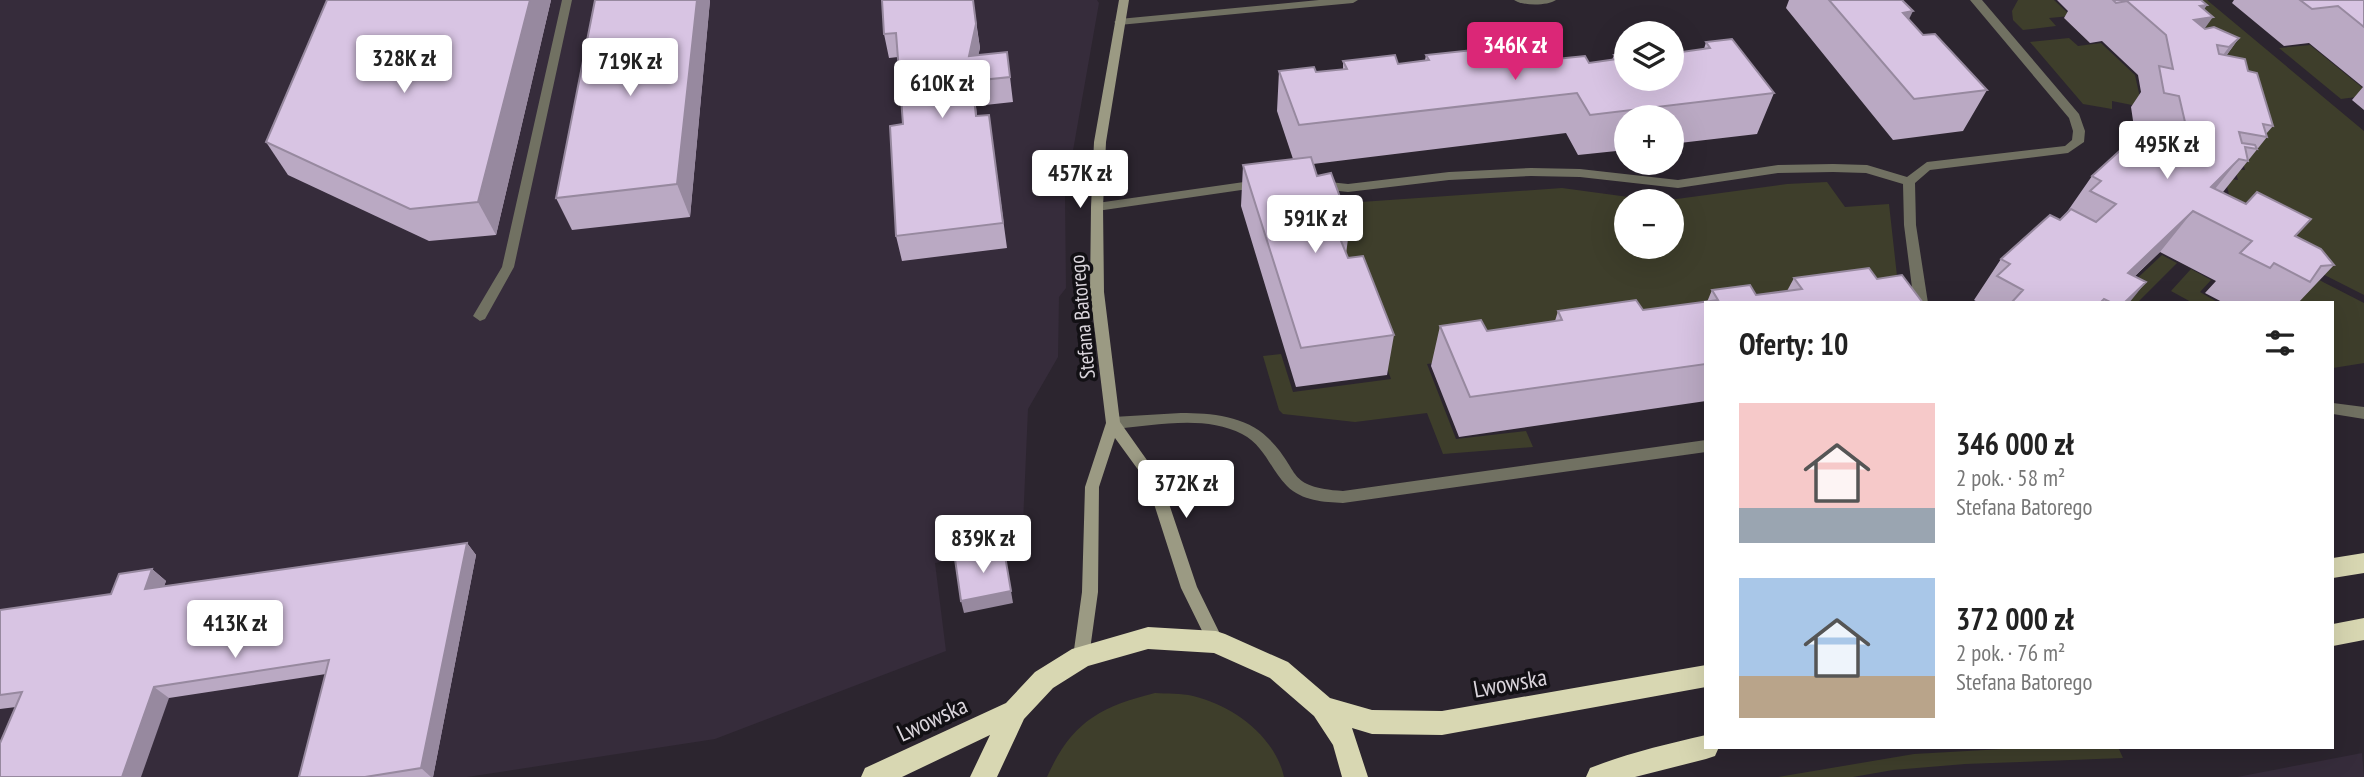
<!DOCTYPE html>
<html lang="pl">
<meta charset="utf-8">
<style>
body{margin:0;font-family:"PT Sans Narrow",sans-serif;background:#f6f6f6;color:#222;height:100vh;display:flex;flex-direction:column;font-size:26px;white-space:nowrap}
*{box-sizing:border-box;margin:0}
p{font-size:23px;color:#767676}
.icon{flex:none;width:38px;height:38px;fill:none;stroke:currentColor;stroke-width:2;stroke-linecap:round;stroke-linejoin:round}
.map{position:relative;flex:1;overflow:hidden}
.drawer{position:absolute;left:1704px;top:301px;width:630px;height:448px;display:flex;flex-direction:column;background:#fff;border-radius:0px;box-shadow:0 7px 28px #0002}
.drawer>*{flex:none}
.buttons{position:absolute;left:1614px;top:21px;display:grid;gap:14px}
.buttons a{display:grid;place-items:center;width:70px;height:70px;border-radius:50%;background:#fff;box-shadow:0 7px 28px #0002;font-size:35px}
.price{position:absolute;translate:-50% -60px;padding:0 16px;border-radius:7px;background:#fff;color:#222;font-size:23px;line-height:46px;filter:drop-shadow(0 2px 4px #0008)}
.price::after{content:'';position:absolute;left:50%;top:42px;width:21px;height:16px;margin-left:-10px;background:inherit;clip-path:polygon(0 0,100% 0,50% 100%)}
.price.selected{background:#db2777;color:#fff}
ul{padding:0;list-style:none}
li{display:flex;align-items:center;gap:21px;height:175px;padding:0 35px}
li span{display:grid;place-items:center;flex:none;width:196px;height:140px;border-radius:0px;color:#555}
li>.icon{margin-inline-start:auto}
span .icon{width:84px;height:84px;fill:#fffc;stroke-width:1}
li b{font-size:30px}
h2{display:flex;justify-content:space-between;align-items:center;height:84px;padding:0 35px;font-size:30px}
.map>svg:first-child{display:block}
</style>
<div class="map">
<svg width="2364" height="777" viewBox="0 0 2364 777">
<rect width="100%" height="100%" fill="#2c252f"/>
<g fill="#362c3b">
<path d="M 0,0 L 1097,0 L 1099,3 L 1065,196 L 1066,288 L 1059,297 L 1058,357 L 1028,409 L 1022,547 L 935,563 L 946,651 L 715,739 L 467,777 L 0,777 Z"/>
<path d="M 2362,753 L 2364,777 L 2237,777 Z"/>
</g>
<g fill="#3e3e2b">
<path d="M 2018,0 L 2054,0 L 2071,16 L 2049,18 L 2056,26 L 2023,30 L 2013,20 L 2012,11 Z"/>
<path d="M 2129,0 L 2207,0 L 2364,131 L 2364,295 L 2202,213 L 2232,207 L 2225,178 L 2238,180 L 2235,169 L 2245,170 L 2229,112 Z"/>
<path d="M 2069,38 L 2078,46 L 2101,43 L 2135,75 L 2142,107 L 2112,101 L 2112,109 L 2083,104 L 2030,42 Z"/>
<path d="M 2310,45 L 2364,89 L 2364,96 L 2341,99 L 2279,48 Z"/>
<path d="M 1827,182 L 1845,207 L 1889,204 L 1900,303 L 1706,303 L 1472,358 L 1427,364 L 1456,439 L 1526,431 L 1533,447 L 1443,454 L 1427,413 L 1355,422 L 1283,414 L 1279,410 L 1263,356 L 1281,354 L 1293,392 L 1391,379 L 1360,294 L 1346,294 L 1332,204 L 1562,188 L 1658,201 L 1626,201 L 1626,247 L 1671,247 L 1671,201 L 1662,201 L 1787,184 Z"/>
<path d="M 2162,255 L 2177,263 L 2137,303 L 2111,303 Z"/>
<path d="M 2280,260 L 2364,303 L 2364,363 L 2333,368 L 2333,303 L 2301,303 L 2291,292 Z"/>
<path d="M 2191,269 L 2211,280 L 2200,292 L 2219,303 L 2193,303 L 2171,291 Z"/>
<path d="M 1155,693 C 1167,694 1181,693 1193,696 C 1232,705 1275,736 1284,777 L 1047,777 C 1071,723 1099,707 1155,693 Z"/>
<path d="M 2038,747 L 2118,747 L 2123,758 L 1965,764 L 1893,770 L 1853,777 L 1778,777 L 1914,754 Z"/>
</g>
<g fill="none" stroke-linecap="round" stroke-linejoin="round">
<g fill="#717162" fill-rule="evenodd">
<path d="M 562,0 L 572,0 L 514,267 L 485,319 L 480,321 L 473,316 L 502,267 Z"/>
<path d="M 1319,0 L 1358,0 L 1353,3 L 1119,25 L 1114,22 L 1119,19 Z"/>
<path d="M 1514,0 L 1556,0 C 1547,6 1523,6 1514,0 Z"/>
<path d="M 1970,0 L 1982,0 L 2079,114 L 2085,131 L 2084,142 L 2068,153 L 1930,170 L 1915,183 L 1916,225 L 1928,303 L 1914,303 L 1904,225 L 1903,184 L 1866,173 L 1833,172 L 1778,173 L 1678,188 L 1580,177 L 1531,176 L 1449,180 L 1348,192 L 1320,189 L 1314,185 L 1320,181 L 1348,184 L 1449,172 L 1531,168 L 1580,169 L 1678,180 L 1778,165 L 1833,164 L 1867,165 L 1907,177 L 1927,162 L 2065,146 L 2072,140 L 2073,131 L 2069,118 Z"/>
<path d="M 1258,180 L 1264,184 L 1262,187 L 1097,211 L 1091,207 L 1097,203 Z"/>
<path d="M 2333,403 L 2364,407 L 2364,419 L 2333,414 Z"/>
<path d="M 1181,413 C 1211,413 1246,416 1268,438 C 1302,471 1284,487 1343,491 L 1706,440 L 1706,452 L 1343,503 C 1324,502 1302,501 1287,486 C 1270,469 1265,446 1242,434 C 1204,414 1153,426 1113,429 L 1108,427 L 1106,423 L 1108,419 L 1113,417 Z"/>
</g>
<path fill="#9b9a83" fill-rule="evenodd" d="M 1119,0 L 1129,0 L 1106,142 L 1103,207 L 1104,292 L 1120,422 L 1161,480 L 1197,587 L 1224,642 L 1222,647 L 1216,649 L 1210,647 L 1181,588 L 1147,482 L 1115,438 L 1099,487 L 1098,592 L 1089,657 L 1087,662 L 1081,664 L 1075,662 L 1073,657 L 1082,592 L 1085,487 L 1106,423 L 1090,292 L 1091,207 L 1094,142 Z"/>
<g fill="#d8d7b2" fill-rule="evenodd">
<path d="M 2364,553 L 2364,573 L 2333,578 L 2333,558 Z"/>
<path d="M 2364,618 L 2364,640 L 2333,646 L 2333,624 Z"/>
<path d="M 1148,627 L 1216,631 L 1225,634 L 1288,662 L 1330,698 L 1372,710 L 1442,711 L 1706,665 L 1706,687 L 1442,735 L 1372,734 L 1352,728 L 1368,777 L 1342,777 L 1333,745 L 1314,716 L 1270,678 L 1214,653 L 1148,649 L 1088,666 L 1053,688 L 1024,719 L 997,777 L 970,777 L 990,735 L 902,777 L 861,777 L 865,768 L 1006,703 L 1035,672 L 1072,649 Z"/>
<path d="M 1706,735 L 1706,747 L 1719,747 L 1715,756 L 1706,759 L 1635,777 L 1586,777 L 1590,768 C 1628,753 1667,744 1706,735 Z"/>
</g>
</g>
<g fill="#baa9c3">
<path d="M 327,0 L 551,0 L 496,235 L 429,241 L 288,175 L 266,142 Z"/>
<path d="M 710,0 L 690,217 L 572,230 L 556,198 Z"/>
<path d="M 973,0 L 980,48 L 978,55 L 1010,77 L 1013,102 L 976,106 L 977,116 L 989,115 L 1007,248 L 902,261 L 896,236 L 903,124 L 898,57 L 889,58 L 884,34 Z"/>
<path d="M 1789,0 L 1902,0 L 1909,19 L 1923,35 L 1987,90 L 1963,131 L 1893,140 L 1786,8 Z"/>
<path d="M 2057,0 L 2201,0 L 2207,5 L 2204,9 L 2205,29 L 2239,38 L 2226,56 L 2248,71 L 2273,126 L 2266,134 L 2267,137 L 2223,192 L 2296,236 L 2334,265 L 2298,303 L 2224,303 L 2205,293 L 2216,281 L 2160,252 L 2135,276 L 2129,303 L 1979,303 L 1974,300 L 2001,259 L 2060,220 L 2067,212 L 2092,176 L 2149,136 L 2135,134 L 2131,107 L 2141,92 L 2138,75 L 2102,41 L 2090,43 L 2064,18 L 2068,11 Z"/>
<path d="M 2234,0 L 2364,0 L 2364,110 L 2352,100 L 2363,87 L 2309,43 L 2284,46 L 2232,3 Z"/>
<path d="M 1520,42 L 1556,59 L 1589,63 L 1612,60 L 1614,55 L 1682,52 L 1704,49 L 1706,42 L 1774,93 L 1757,134 L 1671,144 L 1671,117 L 1626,117 L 1626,150 L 1578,155 L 1566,133 L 1313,164 L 1317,176 L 1350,224 L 1346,254 L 1348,258 L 1394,335 L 1387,375 L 1296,387 L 1241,206 L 1243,165 L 1293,159 L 1277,111 L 1279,71 L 1316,72 L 1343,70 L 1343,61 L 1398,64 L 1425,60 L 1426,55 L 1495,53 L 1518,50 Z"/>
<path d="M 1794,278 L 1877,279 L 1706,303 L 1706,401 L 1459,437 L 1431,366 L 1440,326 L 1487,331 L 1555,321 L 1558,311 L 1643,310 L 1707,302 L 1712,290 L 1756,295 L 1787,291 Z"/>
<path d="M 467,543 L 476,555 L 433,777 L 299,777 L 326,674 L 169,698 L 16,707 L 0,709 L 0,610 L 111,594 L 152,569 L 166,581 L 164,586 Z"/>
</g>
<g fill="#97899f">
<path d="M 530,0 L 551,0 L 496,235 L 478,202 Z"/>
<path d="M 697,0 L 710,0 L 690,217 L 677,184 Z"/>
<path d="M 2207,5 L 2197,19 L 2213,17 L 2184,57 L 2170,54 L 2200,6 Z"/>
<path d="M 1913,11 L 1893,52 L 1903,13 Z"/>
<path d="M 976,24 L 980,48 L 973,81 L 969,56 Z"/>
<path d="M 2239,38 L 2210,78 L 2199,87 L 2229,47 Z"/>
<path d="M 2239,159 L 2207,199 L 2193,211 L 2160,252 L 2109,301 L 2128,273 Z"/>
<path d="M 2146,282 L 2129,303 L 2124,303 Z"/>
<path d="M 467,543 L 476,555 L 433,777 L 431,777 L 421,768 Z"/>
<path d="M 1004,550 L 1013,603 L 964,613 L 961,601 Z"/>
<path d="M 152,569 L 166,581 L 159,601 L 145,589 Z"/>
<path d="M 154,687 L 169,698 L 141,777 L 122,777 Z"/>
</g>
<g fill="#d8c4e3" stroke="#97899f" stroke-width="2">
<path d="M 327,0 L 530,0 L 478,202 L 410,209 L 266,142 Z"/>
<path d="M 595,0 L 697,0 L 677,184 L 556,198 Z"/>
<path d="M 882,0 L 973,0 L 976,24 L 969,56 L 1007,52 L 1010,77 L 972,81 L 976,116 L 989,115 L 1003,223 L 896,236 L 890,126 L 903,124 L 896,33 L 884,34 Z"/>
<path d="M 1829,0 L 1902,0 L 1913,11 L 1903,13 L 1923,35 L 1935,34 L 1987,90 L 1914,99 Z"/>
<path d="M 2113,0 L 2201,0 L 2207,5 L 2200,6 L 2213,17 L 2194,20 L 2205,29 L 2214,27 L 2239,38 L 2229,47 L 2217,45 L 2219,54 L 2245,59 L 2248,71 L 2257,73 L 2273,126 L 2263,124 L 2267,137 L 2239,132 L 2242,143 L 2255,145 L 2257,149 L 2245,147 L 2248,161 L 2239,159 L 2211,187 L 2246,204 L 2257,192 L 2311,219 L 2295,236 L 2321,249 L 2334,265 L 2321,266 L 2310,282 L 2274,263 L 2270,268 L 2240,253 L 2252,241 L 2193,211 L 2128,273 L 2146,282 L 2124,303 L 2112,303 L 2104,299 L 2100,303 L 2014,303 L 2012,302 L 2023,290 L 1997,276 L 2010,264 L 2001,259 L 2050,215 L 2060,220 L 2071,209 L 2096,222 L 2116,204 L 2090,191 L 2101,181 L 2092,176 L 2136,136 L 2145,140 L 2155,131 L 2180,143 L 2188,135 L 2179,96 L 2164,93 L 2159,66 L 2173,69 L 2166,35 L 2127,1 L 2116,3 Z"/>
<path d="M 2300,0 L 2364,0 L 2364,27 L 2338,6 L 2312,9 Z"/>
<path d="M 1544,39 L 1556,59 L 1585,56 L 1589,63 L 1617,59 L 1614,55 L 1626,53 L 1626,79 L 1671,79 L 1671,48 L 1678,47 L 1682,52 L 1710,48 L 1706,42 L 1732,39 L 1774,93 L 1590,115 L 1577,93 L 1299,125 L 1279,71 L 1314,67 L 1316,72 L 1347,69 L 1343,61 L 1395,55 L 1398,64 L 1429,60 L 1426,55 L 1492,48 L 1495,53 L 1524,49 L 1520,42 Z"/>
<path d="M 1311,157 L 1317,176 L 1331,173 L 1350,224 L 1335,226 L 1348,258 L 1363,256 L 1394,335 L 1301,348 L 1243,165 Z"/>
<path d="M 1869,268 L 1877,279 L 1902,275 L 1923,303 L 1706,303 L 1706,364 L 1470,397 L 1440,326 L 1481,320 L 1487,331 L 1562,320 L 1558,311 L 1636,300 L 1643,310 L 1718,300 L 1712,290 L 1750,285 L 1756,295 L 1802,289 L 1794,278 Z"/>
<path d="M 467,543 L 421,768 L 365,777 L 299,777 L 329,660 L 154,687 L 122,777 L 0,777 L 0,743 L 22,692 L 0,695 L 0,610 L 111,594 L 119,574 L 152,569 L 145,589 Z"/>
<path d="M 1004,550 L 1011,591 L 961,601 L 955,559 Z"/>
</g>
<g text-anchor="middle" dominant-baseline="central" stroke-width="7" stroke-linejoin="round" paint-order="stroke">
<g font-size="21" fill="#dad5dc" stroke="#121014">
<text transform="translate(1082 317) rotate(-95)">Stefana Batorego</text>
</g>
<g font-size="24" fill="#dad5dc" stroke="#121014">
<text transform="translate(1510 683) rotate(-10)">Lwowska</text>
<text transform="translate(932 719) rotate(-25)">Lwowska</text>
</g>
</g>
</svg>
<div class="buttons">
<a><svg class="icon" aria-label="layers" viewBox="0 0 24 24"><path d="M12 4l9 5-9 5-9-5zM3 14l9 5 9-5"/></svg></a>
<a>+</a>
<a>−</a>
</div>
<b class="price selected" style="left:1515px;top:82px">346K zł</b>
<b class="price" style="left:404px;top:95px">328K zł</b>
<b class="price" style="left:630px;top:98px">719K zł</b>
<b class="price" style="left:942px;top:120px">610K zł</b>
<b class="price" style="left:2167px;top:181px">495K zł</b>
<b class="price" style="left:1080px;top:210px">457K zł</b>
<b class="price" style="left:1315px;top:255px">591K zł</b>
<b class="price" style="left:1186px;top:520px">372K zł</b>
<b class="price" style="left:983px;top:575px">839K zł</b>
<b class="price" style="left:235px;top:660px">413K zł</b>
<section class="drawer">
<h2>Oferty: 10<svg class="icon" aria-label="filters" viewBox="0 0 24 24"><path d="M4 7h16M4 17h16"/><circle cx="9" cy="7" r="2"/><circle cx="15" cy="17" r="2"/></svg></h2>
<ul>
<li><span style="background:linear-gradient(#f6c9c9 75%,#9aa5b1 0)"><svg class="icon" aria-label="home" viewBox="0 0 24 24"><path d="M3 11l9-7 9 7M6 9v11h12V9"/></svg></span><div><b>346 000 zł</b><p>2 pok. · 58 m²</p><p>Stefana Batorego</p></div></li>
<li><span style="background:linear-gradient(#a9c7e8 70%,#b9a48a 0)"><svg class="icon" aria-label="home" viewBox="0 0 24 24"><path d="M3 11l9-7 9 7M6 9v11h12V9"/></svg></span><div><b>372 000 zł</b><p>2 pok. · 76 m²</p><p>Stefana Batorego</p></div></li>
</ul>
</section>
</div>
